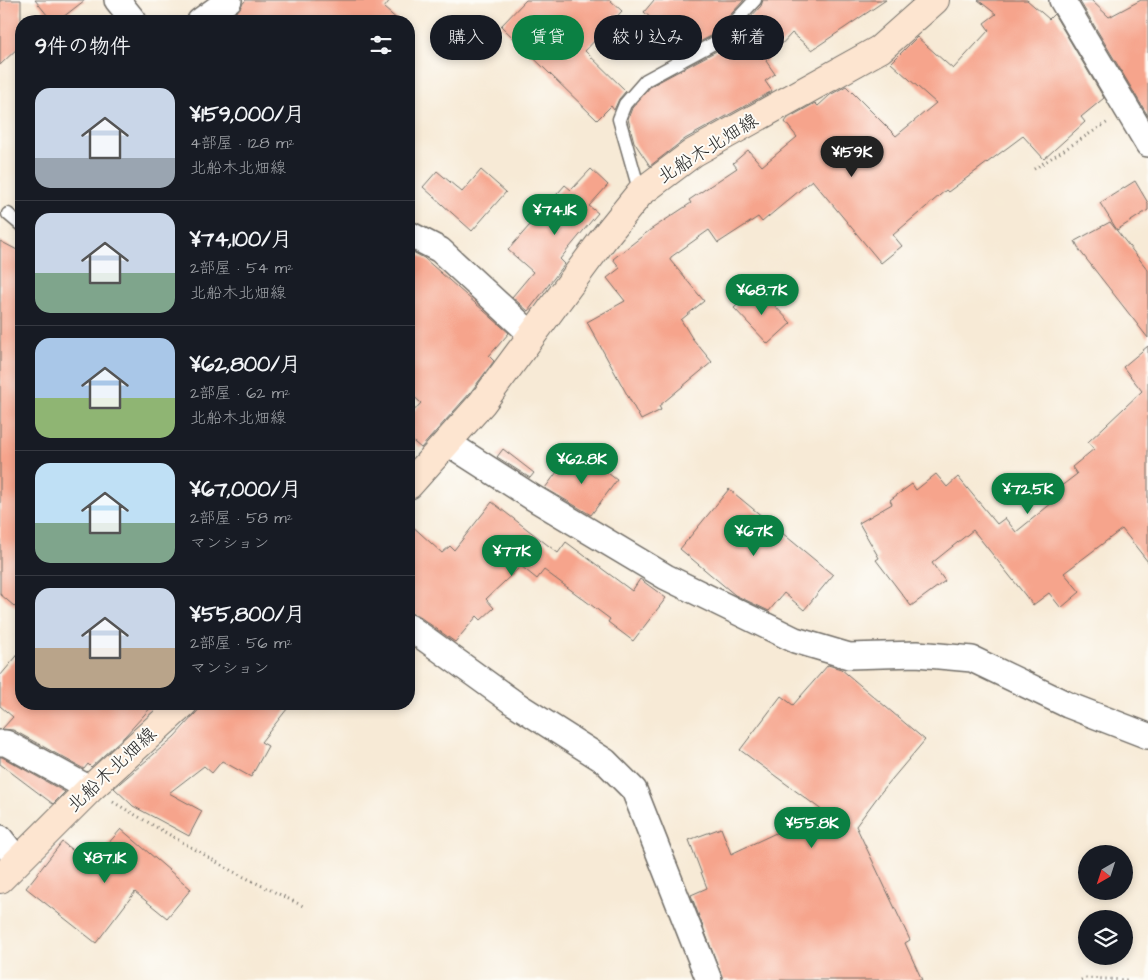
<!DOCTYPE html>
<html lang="ja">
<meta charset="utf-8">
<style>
body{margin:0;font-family:"Architects Daughter","Klee One",sans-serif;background:#20242c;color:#f1f3f6;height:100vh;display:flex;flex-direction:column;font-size:19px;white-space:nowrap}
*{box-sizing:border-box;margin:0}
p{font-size:16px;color:#9ea1a6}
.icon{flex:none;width:28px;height:28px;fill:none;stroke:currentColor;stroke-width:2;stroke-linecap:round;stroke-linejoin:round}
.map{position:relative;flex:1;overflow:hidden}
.drawer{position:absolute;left:15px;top:15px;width:400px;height:695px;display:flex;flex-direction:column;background:#171b24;border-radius:20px;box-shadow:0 2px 8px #0003}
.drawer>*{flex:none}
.hud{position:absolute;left:430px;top:15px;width:475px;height:45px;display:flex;gap:10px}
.needle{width:32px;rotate:219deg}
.buttons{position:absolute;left:1078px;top:845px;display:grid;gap:10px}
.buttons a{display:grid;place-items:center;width:55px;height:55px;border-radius:50%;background:#171b24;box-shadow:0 2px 8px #0003;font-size:25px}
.price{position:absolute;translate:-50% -42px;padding:0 11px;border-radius:18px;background:#0b8043;color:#fff;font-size:16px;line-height:32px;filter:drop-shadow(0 1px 2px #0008)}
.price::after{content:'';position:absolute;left:50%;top:30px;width:15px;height:11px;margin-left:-8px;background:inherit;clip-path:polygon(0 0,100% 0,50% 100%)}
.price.current{background:#222;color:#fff}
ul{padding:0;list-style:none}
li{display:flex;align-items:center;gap:15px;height:125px;padding:0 20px}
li+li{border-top:1px solid #363941}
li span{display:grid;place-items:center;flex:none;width:140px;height:100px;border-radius:15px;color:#555}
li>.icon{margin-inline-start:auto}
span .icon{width:60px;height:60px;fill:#fffc;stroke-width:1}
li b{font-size:21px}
h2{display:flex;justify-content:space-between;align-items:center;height:60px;padding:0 20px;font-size:21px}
.pill{padding:0 18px;border-radius:22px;background:#171b24;box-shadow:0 2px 8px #0003;font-size:18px;line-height:45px}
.pill.current{background:#0b8043;color:#fff}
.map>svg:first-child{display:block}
</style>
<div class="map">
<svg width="1148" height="980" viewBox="0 0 1148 980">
<rect width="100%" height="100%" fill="#fdfcf7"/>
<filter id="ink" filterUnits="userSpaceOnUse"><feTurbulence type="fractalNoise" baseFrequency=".02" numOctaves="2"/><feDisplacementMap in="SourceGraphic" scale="10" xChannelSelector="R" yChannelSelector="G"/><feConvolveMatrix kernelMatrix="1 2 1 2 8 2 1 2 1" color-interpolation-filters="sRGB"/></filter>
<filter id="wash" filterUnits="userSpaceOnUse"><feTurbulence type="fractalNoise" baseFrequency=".0096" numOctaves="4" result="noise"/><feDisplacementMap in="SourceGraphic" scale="20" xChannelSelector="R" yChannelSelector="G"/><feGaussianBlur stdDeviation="1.12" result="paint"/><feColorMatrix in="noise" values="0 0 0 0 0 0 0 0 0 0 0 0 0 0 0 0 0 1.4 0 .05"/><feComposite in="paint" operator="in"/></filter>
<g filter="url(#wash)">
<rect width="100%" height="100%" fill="#f7ead6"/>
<g id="blocks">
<g fill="#f6a48c">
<path d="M 0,0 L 21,0 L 21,45 L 0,65 Z"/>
<path d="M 35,0 L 85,0 L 58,21 L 52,21 Z"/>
<path d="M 246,0 L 390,0 L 384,8 L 399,21 L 227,21 Z"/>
<path d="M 526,0 L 610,0 L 622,11 L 585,51 L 626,91 L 619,99 L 614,110 L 611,106 L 597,120 L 501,26 Z"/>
<path d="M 654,0 L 744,0 L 711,36 L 686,49 L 644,12 Z"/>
<path d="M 763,0 L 886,0 L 812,50 L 792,33 L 766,61 L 775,74 L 765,81 L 772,91 L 685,139 L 650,166 L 634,142 L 628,119 L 632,108 L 651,86 L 722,48 L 761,6 Z"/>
<path d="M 978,0 L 1027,0 L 1049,19 L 1054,14 L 1104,98 L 1081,117 L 1085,122 L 1044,159 L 1023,136 L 948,192 L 946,190 L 893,235 L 902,246 L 881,263 L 812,180 L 762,222 L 758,217 L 718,243 L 709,230 L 671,257 L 670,260 L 704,301 L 681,320 L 692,338 L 712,362 L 659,406 L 661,410 L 641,420 L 587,322 L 625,301 L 607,278 L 620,268 L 613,259 L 650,230 L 691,203 L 689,200 L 737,168 L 733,163 L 748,150 L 762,166 L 797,137 L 785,122 L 788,118 L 815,103 L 818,106 L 830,95 L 846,86 L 896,136 L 936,103 L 891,63 L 917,37 L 953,69 L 989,30 L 984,23 L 996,14 Z"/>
<path d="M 1079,0 L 1091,0 L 1109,17 L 1141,0 L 1148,0 L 1148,116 Z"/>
<path d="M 591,169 L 608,185 L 589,206 L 598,213 L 560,259 L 565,264 L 528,311 L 512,297 L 533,272 L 508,250 L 565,185 L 571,190 Z"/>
<path d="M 481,170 L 506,192 L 472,231 L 423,187 L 437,171 L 462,192 Z"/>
<path d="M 1135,181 L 1148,203 L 1148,210 L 1117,230 L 1100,203 Z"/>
<path d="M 1110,222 L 1148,270 L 1148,338 L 1080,251 L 1075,241 Z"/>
<path d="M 0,241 L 21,252 L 21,612 L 0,594 Z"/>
<path d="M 409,250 L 424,258 L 509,333 L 489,356 L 494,361 L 470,393 L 421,448 L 409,438 L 409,416 L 421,403 L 409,392 Z"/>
<path d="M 757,287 L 791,323 L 768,344 L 734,308 Z"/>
<path d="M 1148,346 L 1148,562 L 1122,529 L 1064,573 L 1080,592 L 1061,608 L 1049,593 L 1033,605 L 973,530 L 932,563 L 945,581 L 911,606 L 876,560 L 879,558 L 859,523 L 892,504 L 890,500 L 912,484 L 916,490 L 936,474 L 947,487 L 958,477 L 997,524 L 1005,518 L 1016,532 L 1052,503 L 1047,497 L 1077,474 L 1072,467 L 1094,449 L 1088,442 L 1142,391 L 1123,367 Z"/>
<path d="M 503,449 L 534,473 L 530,478 L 497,457 Z"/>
<path d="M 569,456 L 586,469 L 592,461 L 617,480 L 591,515 L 545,488 Z"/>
<path d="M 729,489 L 833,575 L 804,610 L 784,593 L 769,611 L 735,595 L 680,549 Z"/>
<path d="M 492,502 L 558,553 L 566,542 L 632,591 L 640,579 L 666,598 L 633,641 L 608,622 L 610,619 L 544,570 L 537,579 L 521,566 L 486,599 L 494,608 L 481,620 L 477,616 L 455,642 L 417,615 L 409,613 L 409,523 L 442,553 L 450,546 L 454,550 Z"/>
<path d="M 21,651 L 21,704 L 154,704 L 125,736 L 91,767 L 88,764 L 84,769 L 13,730 L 2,729 L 13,717 L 0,706 L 0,676 Z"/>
<path d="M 828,665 L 841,669 L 925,740 L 882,791 L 856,826 L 910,940 L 905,943 L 922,980 L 723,980 L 691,895 L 707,888 L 689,840 L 721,828 L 731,854 L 823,811 L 740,750 L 781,696 L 793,705 Z"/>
<path d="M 204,704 L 291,704 L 261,742 L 268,746 L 251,777 L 222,761 L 212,773 L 204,766 L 169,793 L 202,811 L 189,836 L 133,806 L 114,788 L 174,737 Z"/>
<path d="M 0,757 L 2,757 L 65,792 L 53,804 L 0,764 Z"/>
<path d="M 121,829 L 191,889 L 167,918 L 135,892 L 96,943 L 26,888 L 62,842 L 90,864 Z"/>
</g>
</g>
</g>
<g filter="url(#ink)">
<use href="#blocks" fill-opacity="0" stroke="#726e67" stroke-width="1"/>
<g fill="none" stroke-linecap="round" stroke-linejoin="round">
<defs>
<g id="service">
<path d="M 640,193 L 619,119 L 625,104 L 646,80 L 716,42 L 755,0"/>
<path d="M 8,214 L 21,225"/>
</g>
<g id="minor">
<path d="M 117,0 L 134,21"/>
<path d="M 1062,0 L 1148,144"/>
<path d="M 200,21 L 229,0"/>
<path d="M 409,234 L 440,250 L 532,335"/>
<path d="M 448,443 L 532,497 L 666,577 L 795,640 L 849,656 L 917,654 L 972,659 L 1068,705 L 1148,736"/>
<path d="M 409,627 L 514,703 L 605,761 L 634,790 L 709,980"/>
<path d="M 0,743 L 6,743 L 90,789"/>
<path d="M 0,838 L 18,861"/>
</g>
<g id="secondary">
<path d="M 409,485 L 482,403 L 607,234 L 640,193 L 693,153 L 880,49 L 935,0"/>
<path d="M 0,879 L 90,789 L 183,704"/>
</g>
</defs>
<use href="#service" stroke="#726e67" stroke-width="15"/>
<use href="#minor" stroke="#726e67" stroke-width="28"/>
<use href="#secondary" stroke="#726e67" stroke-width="30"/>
<g stroke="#726e67" stroke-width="3" stroke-dasharray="1 4" stroke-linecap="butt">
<path d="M 1034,169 L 1108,122"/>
<path d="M 113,802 L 232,871 L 305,907"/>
<path d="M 1081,980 L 1085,978 L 1129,980"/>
</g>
<use href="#service" stroke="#fff" stroke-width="12"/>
<use href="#minor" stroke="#fff" stroke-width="25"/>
<use href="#secondary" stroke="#fde5d0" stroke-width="28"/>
</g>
</g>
<g text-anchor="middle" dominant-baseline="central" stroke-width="4" stroke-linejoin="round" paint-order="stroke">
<g font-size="19" fill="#2b2b2b" stroke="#fdfcf7">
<text transform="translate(708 149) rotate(-32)">北船木北畑線</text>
<text transform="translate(112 770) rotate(-43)">北船木北畑線</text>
</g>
</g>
</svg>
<div class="buttons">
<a><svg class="needle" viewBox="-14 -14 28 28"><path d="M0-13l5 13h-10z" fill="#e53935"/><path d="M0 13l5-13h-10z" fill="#9ea1a6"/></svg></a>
<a><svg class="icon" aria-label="layers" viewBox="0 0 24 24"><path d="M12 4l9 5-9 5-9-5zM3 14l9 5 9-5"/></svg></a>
</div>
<b class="price current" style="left:852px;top:178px">¥159K</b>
<b class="price" style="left:555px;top:236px">¥74.1K</b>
<b class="price" style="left:762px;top:316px">¥68.7K</b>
<b class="price" style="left:582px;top:485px">¥62.8K</b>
<b class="price" style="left:1028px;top:515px">¥72.5K</b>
<b class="price" style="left:754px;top:557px">¥67K</b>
<b class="price" style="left:512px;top:577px">¥77K</b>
<b class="price" style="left:812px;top:849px">¥55.8K</b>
<b class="price" style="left:105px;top:884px">¥87.1K</b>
<div class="hud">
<a class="pill">購入</a>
<a class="pill current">賃貸</a>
<a class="pill">絞り込み</a>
<a class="pill">新着</a>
</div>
<section class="drawer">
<h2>9件の物件<svg class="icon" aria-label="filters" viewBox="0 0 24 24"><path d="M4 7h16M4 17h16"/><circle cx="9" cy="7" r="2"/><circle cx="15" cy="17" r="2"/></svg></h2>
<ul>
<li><span style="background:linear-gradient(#c9d6e8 70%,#9aa5b1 0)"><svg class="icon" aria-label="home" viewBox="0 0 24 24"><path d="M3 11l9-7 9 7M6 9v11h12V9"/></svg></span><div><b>¥159,000/月</b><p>4部屋 · 128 m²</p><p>北船木北畑線</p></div></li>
<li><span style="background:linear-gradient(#c9d6e8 60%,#7fa58c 0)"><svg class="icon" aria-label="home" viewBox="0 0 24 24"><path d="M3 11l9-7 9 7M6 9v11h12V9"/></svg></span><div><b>¥74,100/月</b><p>2部屋 · 54 m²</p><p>北船木北畑線</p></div></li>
<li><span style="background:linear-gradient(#a9c7e8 60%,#8fb573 0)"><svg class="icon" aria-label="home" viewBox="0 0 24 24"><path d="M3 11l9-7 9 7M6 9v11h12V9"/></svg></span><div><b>¥62,800/月</b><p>2部屋 · 62 m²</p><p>北船木北畑線</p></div></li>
<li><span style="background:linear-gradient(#bfe0f5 60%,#7fa58c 0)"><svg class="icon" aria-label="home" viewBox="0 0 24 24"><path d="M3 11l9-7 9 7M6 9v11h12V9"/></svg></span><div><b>¥67,000/月</b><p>2部屋 · 58 m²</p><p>マンション</p></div></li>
<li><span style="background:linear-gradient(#c9d6e8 60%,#b9a48a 0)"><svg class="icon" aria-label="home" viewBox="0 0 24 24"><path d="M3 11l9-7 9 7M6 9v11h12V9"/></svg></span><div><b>¥55,800/月</b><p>2部屋 · 56 m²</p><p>マンション</p></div></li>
</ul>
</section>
</div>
